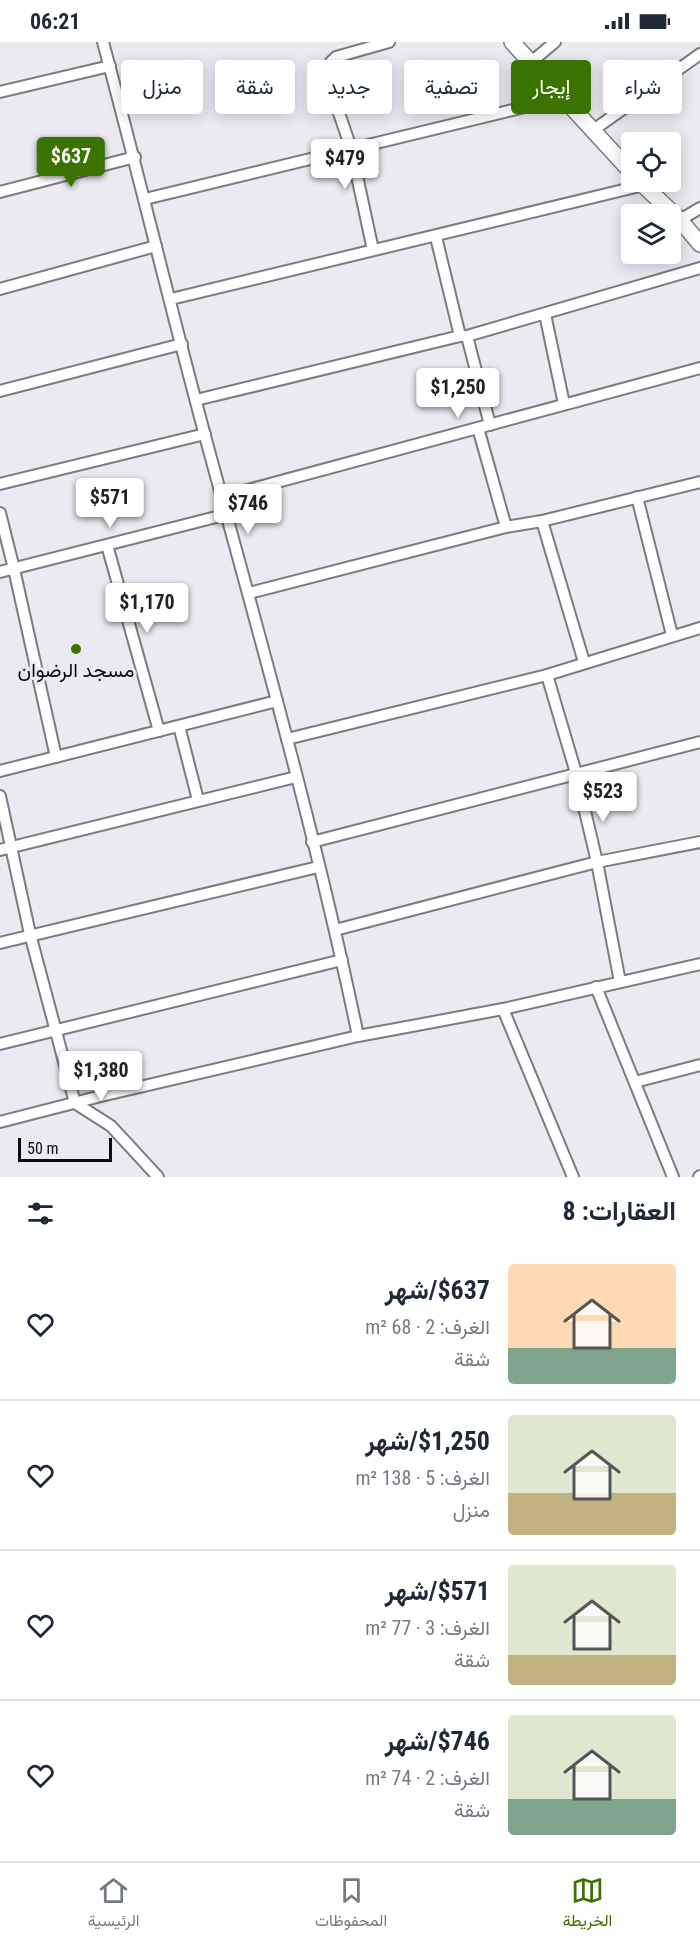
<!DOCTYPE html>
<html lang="ar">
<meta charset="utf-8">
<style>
body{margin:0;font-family:"Roboto Condensed",Vazirmatn,sans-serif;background:#f6f6f7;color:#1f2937;direction:rtl;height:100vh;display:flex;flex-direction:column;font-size:22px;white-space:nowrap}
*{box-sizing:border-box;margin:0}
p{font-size:20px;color:#747a83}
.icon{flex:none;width:33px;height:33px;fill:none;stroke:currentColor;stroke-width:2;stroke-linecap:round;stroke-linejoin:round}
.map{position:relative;height:1135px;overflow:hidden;direction:ltr}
.drawer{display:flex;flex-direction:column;background:#fff;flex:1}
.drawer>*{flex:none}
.hud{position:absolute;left:18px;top:18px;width:664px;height:54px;direction:rtl;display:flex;gap:12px}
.buttons{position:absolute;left:621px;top:90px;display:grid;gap:12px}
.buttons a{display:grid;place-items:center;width:60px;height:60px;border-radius:6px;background:#fff;box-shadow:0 3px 15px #0003;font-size:30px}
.scale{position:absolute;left:18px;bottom:15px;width:94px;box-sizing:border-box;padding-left:6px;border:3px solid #0c0b0e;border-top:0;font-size:16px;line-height:21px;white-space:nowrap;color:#0c0b0e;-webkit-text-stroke:4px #ebeaf1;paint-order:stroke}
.price{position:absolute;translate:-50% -51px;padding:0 14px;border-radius:6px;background:#fff;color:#222;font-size:20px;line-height:39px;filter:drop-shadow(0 2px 3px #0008)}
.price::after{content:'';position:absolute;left:50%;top:36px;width:18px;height:14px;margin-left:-9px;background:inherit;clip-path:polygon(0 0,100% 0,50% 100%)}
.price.current{background:#3b7301;color:#fff}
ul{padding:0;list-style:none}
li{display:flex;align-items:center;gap:18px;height:150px;padding:0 24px}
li+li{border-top:2px solid #e0e1e3}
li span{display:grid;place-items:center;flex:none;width:168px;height:120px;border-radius:6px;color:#555}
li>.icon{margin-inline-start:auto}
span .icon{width:72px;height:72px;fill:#fffc;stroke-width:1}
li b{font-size:26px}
h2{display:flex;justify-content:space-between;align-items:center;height:72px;padding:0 24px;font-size:26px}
.pill{padding:0 21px;border-radius:6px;background:#fff;box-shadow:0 3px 15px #0003;font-size:21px;line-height:54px}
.pill.current{background:#3b7301;color:#fff}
.status{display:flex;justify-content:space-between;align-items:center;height:42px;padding:0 30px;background:#fff;direction:ltr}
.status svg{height:16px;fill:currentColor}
.dock{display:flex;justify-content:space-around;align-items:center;height:84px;border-top:2px solid #e0e1e3;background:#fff;font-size:16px;color:#747a83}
.dock a{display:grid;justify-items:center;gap:3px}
.dock .current{color:#3b7301}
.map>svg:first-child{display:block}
</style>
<div class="status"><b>06:21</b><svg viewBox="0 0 49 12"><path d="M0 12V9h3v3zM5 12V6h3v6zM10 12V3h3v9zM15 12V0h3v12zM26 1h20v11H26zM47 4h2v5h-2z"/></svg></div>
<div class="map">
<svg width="700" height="1135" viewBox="0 0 700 1135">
<rect width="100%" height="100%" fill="#ebeaf1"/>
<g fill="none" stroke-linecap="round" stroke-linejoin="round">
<defs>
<g id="street">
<path d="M 103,0 C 138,130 169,260 204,390 C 258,590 316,791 358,994"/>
<path d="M 530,21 L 555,0"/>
<path d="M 0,50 L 110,24"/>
<path d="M 592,89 L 700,12"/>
<path d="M 0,150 L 135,115"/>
<path d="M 145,157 L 562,56"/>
<path d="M 680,178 L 700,166"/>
<path d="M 436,195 L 460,294"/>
<path d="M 373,208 L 351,106 L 330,45 L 331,20 L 336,15 L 389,0"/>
<path d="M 0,247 L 156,204"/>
<path d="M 171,257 L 644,143"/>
<path d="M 545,272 L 564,362"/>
<path d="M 467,294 L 490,383"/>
<path d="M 0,349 L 182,302"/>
<path d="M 196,358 L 460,294 L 467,294 L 700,226"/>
<path d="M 478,386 L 506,485"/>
<path d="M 0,442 L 205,392"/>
<path d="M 222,455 L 700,326"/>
<path d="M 637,455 L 672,593"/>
<path d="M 0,471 L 14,527 L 56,715"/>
<path d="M 542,479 L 584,620"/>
<path d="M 107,503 L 159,689"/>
<path d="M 0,530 L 228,472"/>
<path d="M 249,551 L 506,485 L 542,479 L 700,440"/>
<path d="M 547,633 L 576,731 L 597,820 L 620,940"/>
<path d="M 179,684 L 198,758"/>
<path d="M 287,697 L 547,633 L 700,586"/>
<path d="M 0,729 L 277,659"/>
<path d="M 0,754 L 30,892 L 75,1061 L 111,1084 L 158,1135"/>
<path d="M 312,800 L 700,700"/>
<path d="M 0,808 L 296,735"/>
<path d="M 335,888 L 597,820 L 700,800"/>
<path d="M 0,901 L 318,825"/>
<path d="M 596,945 L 673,1135"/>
<path d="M 503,967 L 573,1135"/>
<path d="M 0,1002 L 342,918"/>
<path d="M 635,1040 L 700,1023"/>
<path d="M 0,1080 L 101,1054 L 358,994 L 503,967 L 700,922"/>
<path d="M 699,1135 L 700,1134"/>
</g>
<g id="secondary">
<path d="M 512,0 L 632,131"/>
<path d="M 640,140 L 680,178 L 700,202"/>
</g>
</defs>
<use href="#street" stroke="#7b7b81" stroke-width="14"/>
<use href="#secondary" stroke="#7b7b81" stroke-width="18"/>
<use href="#street" stroke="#fff" stroke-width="10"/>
<use href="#secondary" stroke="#fff" stroke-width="15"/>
</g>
<circle fill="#3b7301" stroke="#ebeaf1" stroke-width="2" cx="76" cy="607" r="6"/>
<g text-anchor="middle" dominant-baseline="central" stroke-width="6" stroke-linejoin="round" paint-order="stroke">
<g font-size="20" fill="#0c0b0e" stroke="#ebeaf1">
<text x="76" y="628">مسجد الرضوان</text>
</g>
</g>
</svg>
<div class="buttons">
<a><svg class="icon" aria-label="locate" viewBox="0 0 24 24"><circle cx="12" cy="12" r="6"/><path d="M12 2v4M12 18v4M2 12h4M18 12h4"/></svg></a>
<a><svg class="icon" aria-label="layers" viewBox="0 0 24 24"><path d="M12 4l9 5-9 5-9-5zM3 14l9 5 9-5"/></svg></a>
</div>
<div class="scale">50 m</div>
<b class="price current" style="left:71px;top:146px">$637</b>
<b class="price" style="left:345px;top:148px">$479</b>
<b class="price" style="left:458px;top:377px">$1,250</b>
<b class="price" style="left:110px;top:487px">$571</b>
<b class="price" style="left:248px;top:493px">$746</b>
<b class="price" style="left:147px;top:592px">$1,170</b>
<b class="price" style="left:603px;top:781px">$523</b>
<b class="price" style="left:101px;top:1060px">$1,380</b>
<div class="hud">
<a class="pill">شراء</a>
<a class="pill current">إيجار</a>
<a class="pill">تصفية</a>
<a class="pill">جديد</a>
<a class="pill">شقة</a>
<a class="pill">منزل</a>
</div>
</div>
<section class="drawer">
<h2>العقارات: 8<svg class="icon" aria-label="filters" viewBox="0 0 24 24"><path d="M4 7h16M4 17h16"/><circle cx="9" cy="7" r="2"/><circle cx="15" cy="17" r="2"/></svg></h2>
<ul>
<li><span style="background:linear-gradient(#ffd9b3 70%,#7fa58c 0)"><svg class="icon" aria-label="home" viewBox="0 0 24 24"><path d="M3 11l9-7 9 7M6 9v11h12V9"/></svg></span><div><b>$637/شهر</b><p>الغرف: 2 · 68 m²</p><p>شقة</p></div><svg class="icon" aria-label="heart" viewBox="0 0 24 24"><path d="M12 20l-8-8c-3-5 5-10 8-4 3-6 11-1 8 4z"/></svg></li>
<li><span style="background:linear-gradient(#dfe7d0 65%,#c2b280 0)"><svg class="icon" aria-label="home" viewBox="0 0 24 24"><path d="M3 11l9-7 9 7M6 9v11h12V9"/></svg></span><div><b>$1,250/شهر</b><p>الغرف: 5 · 138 m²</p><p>منزل</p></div><svg class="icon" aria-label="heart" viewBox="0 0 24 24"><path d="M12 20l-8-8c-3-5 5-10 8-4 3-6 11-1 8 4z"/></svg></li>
<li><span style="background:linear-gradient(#dfe7d0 75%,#c2b280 0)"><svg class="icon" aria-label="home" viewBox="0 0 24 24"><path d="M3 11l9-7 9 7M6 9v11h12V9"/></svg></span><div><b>$571/شهر</b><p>الغرف: 3 · 77 m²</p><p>شقة</p></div><svg class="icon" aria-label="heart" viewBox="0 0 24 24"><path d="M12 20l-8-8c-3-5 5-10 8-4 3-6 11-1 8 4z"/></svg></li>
<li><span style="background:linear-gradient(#dfe7d0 70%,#7fa58c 0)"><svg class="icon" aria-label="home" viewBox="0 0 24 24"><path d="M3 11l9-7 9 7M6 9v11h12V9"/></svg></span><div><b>$746/شهر</b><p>الغرف: 2 · 74 m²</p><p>شقة</p></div><svg class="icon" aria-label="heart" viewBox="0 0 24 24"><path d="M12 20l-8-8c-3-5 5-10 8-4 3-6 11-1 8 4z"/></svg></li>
</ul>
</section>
<nav class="dock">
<a class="current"><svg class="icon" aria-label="map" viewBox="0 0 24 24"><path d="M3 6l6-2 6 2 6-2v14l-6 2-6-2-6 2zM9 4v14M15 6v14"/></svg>الخريطة</a>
<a><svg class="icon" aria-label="saved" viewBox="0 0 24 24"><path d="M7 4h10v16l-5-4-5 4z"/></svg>المحفوظات</a>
<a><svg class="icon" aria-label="home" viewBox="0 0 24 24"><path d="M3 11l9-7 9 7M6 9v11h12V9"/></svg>الرئيسية</a>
</nav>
